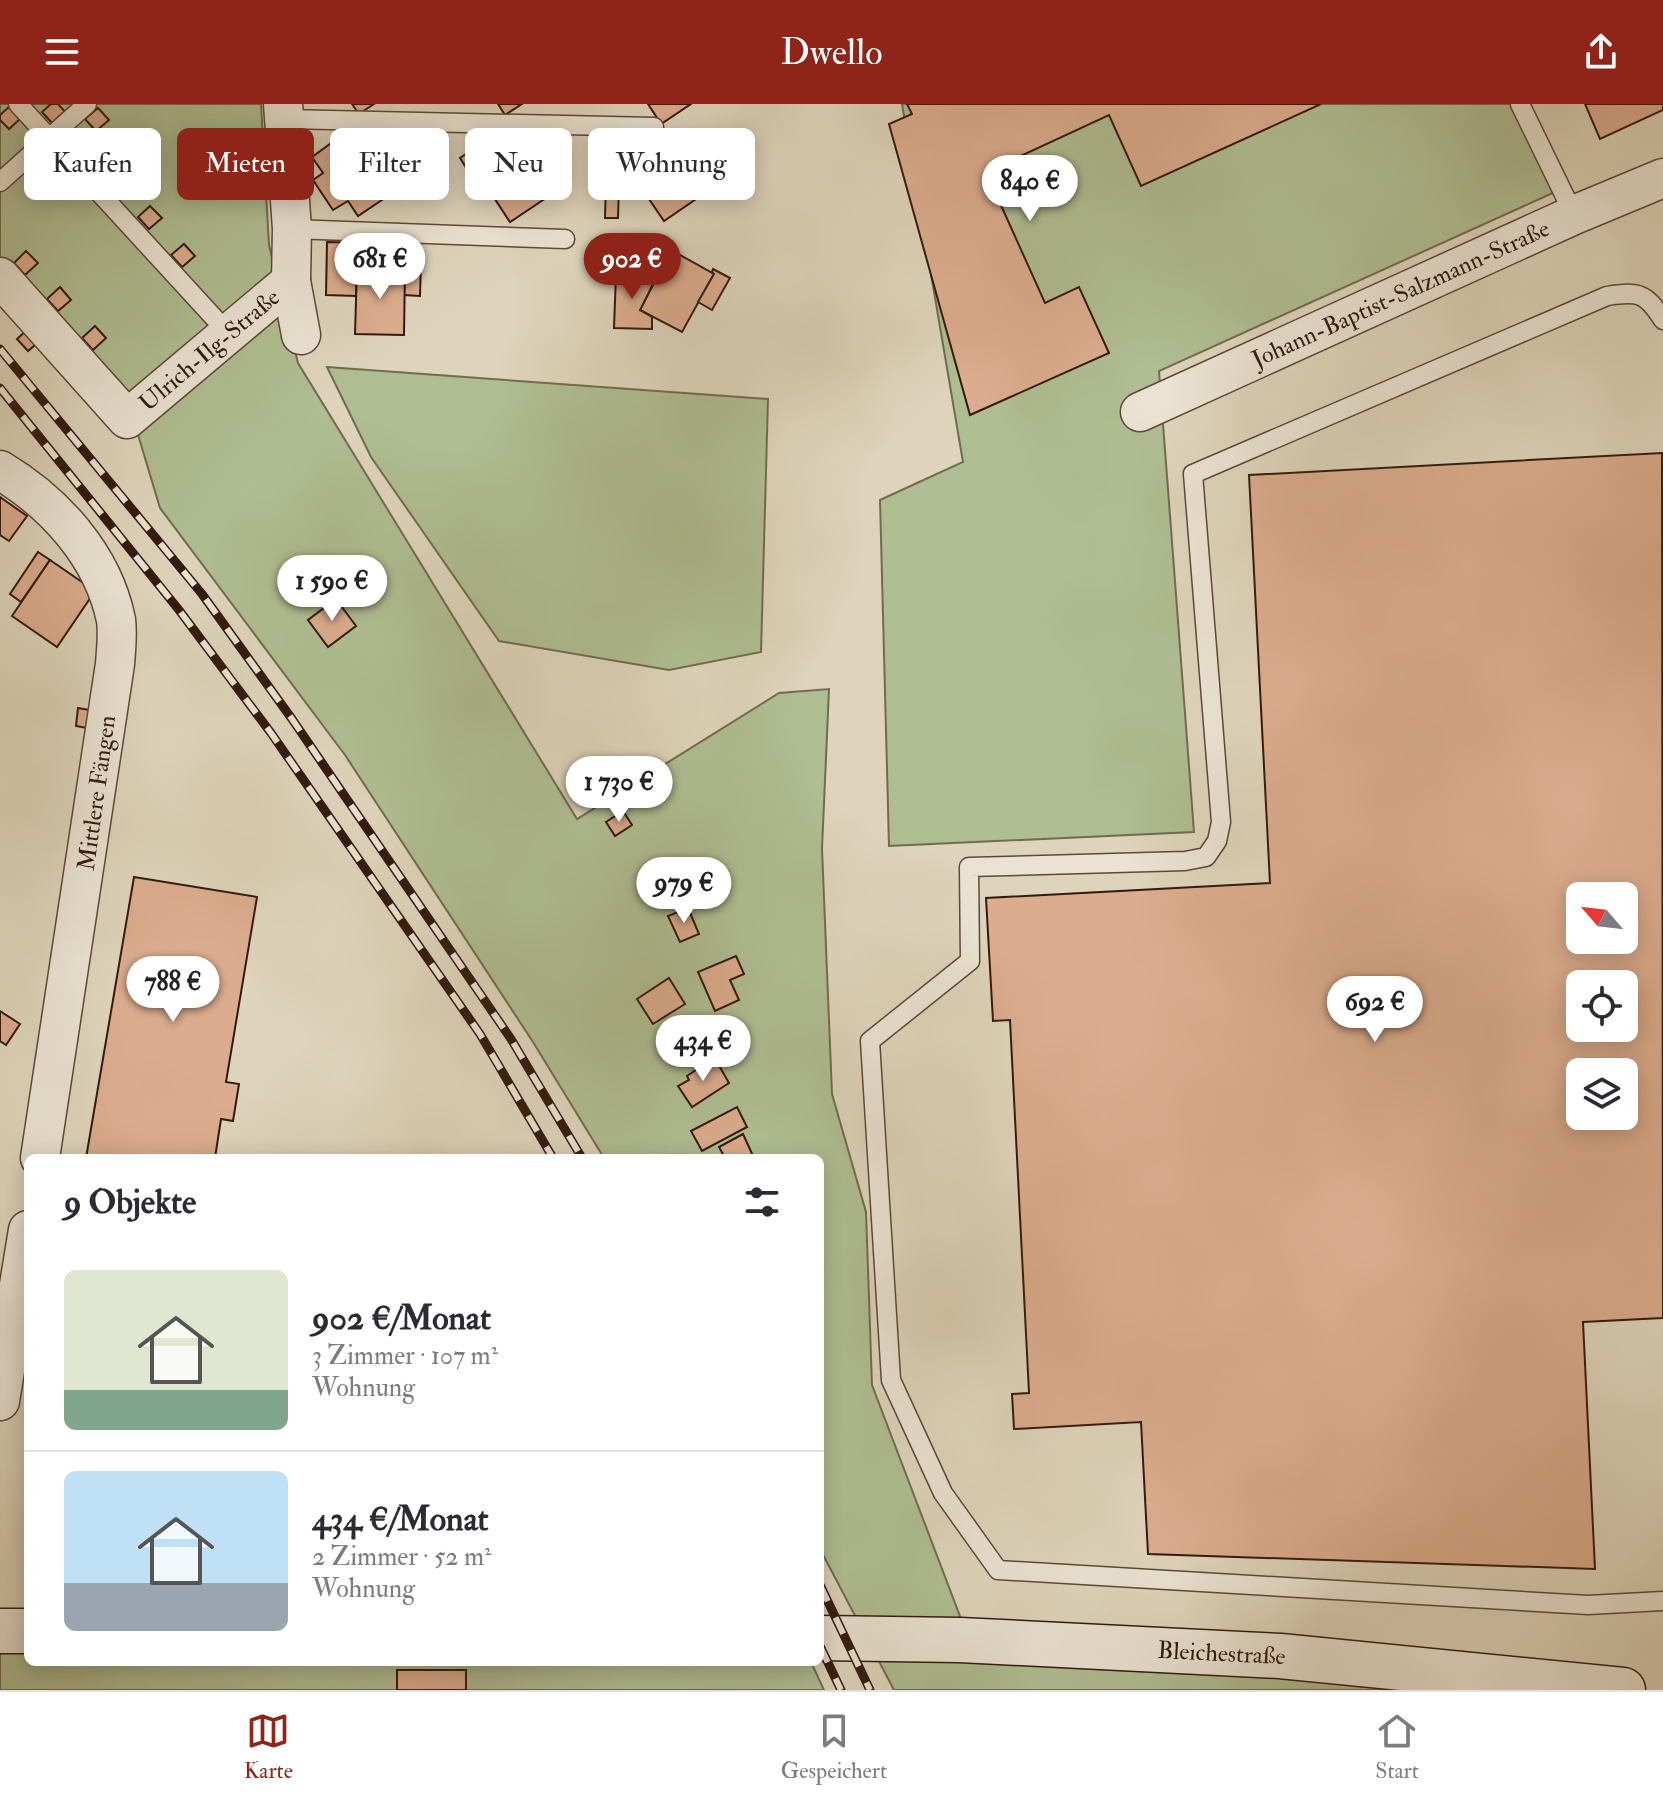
<!DOCTYPE html>
<html lang="de">
<meta charset="utf-8">
<style>
body{margin:0;font-family:"IM FELL Double Pica",serif;background:#f2f2f3;color:#2b2b33;height:100vh;display:flex;flex-direction:column;font-size:30px;white-space:nowrap}
*{box-sizing:border-box;margin:0}
p{font-size:26px;color:#7c7c81}
.icon{flex:none;width:44px;height:44px;fill:none;stroke:currentColor;stroke-width:2;stroke-linecap:round;stroke-linejoin:round}
.map{position:relative;flex:1;overflow:hidden}
.panel{position:absolute;left:24px;top:1050px;width:800px;height:512px;display:flex;flex-direction:column;background:#fff;border-radius:12px;box-shadow:0 4px 20px #0003}
.panel>*{flex:none}
.guide{position:absolute;left:24px;top:24px;width:800px;height:72px;display:flex;gap:16px}
.needle{width:52px;rotate:298deg}
.buttons{position:absolute;left:1566px;top:778px;display:grid;gap:16px}
.buttons a{display:grid;place-items:center;width:72px;height:72px;border-radius:12px;background:#fff;box-shadow:0 4px 20px #0003;font-size:40px}
.price{position:absolute;translate:-50% -68px;padding:0 18px;border-radius:28px;background:#fff;color:#222;font-size:26px;line-height:52px;filter:drop-shadow(0 2px 4px #0008)}
.price::after{content:'';position:absolute;left:50%;top:48px;width:24px;height:18px;margin-left:-12px;background:inherit;clip-path:polygon(0 0,100% 0,50% 100%)}
.price.selected{background:#8f2418;color:#fff}
ul{padding:0;list-style:none}
li{display:flex;align-items:center;gap:24px;height:200px;padding:0 40px}
li+li{border-top:2px solid #e1e1e2}
li span{display:grid;place-items:center;flex:none;width:224px;height:160px;border-radius:12px;color:#555}
li>.icon{margin-inline-start:auto}
span .icon{width:96px;height:96px;fill:#fffc;stroke-width:1}
li b{font-size:34px}
h2{display:flex;justify-content:space-between;align-items:center;height:96px;padding:0 40px;font-size:34px}
.tag{padding:0 28px;border-radius:12px;background:#fff;box-shadow:0 4px 20px #0003;font-size:28px;line-height:72px}
.tag.selected{background:#8f2418;color:#fff}
header{display:flex;justify-content:space-between;align-items:center;height:104px;padding:0 40px;background:#8f2418;color:#fff;font-size:36px;font-weight:600}
.menu{display:flex;justify-content:space-around;align-items:center;height:112px;border-top:2px solid #e1e1e2;background:#fff;font-size:22px;color:#7c7c81}
.menu a{display:grid;justify-items:center;gap:4px}
.menu .selected{color:#8f2418}
.map>svg:first-child{display:block}
</style>
<header><svg class="icon" aria-label="menu" viewBox="0 0 24 24"><path d="M4 6h16M4 12h16M4 18h16"/></svg>Dwello<svg class="icon" aria-label="share" viewBox="0 0 24 24"><path d="M12 15V3M7 8l5-5 5 5M5 13v7h14v-7"/></svg></header>
<div class="map">
<svg width="1663" height="1586" viewBox="0 0 1663 1586">
<rect width="100%" height="100%" fill="#ded4bb"/>
<filter id="stains"><feTurbulence type="fractalNoise" baseFrequency=".0025" numOctaves="4"/><feColorMatrix values="0 0 0 0 .2 0 0 0 0 .09 0 0 0 0 .02 0 0 0 .5 -.17"/></filter>
<radialGradient id="worn" r=".72"><stop offset=".6" stop-color="#630" stop-opacity="0"/><stop offset="1" stop-color="#630" stop-opacity=".3"/></radialGradient>
<g fill="#afbd92" stroke="#716c50" stroke-width="2">
<path d="M 0,0 L 261,0 L 269,141 L 298,259 L 577,715 L 779,589 L 829,585 L 822,745 L 832,990 L 866,1108 L 872,1281 L 971,1541 L 1468,1586 L 894,1586 L 820,1445 L 820,1054 L 604,1054 L 533,938 L 345,651 L 160,404 L 127,294 L 0,155 Z"/>
<path d="M 902,0 L 1511,0 L 1555,88 L 1159,267 L 1194,728 L 889,742 L 880,396 L 963,358 Z"/>
<path d="M 327,263 L 768,295 L 761,548 L 669,566 L 499,537 L 371,353 Z"/>
<path d="M 0,1538 L 28,1538 L 28,1558 L 811,1558 L 824,1586 L 0,1586 Z"/>
</g>
<g fill="#dbac8d" stroke="#331a0e" stroke-width="2" fill-rule="evenodd">
<path d="M 51,0 L 58,0 L 66,9 L 53,20 L 42,8 Z"/>
<path d="M 352,0 L 374,0 L 359,10 Z"/>
<path d="M 498,0 L 522,0 L 505,11 Z"/>
<path d="M 648,0 L 691,0 L 661,20 Z"/>
<path d="M 907,0 L 1321,0 L 1141,82 L 1109,11 L 986,68 L 1045,199 L 1079,183 L 1109,249 L 970,311 L 889,20 L 912,10 Z"/>
<path d="M 1585,0 L 1663,0 L 1663,6 L 1600,35 Z"/>
<path d="M 10,2 L 21,14 L 9,25 L 0,16 L 0,11 Z"/>
<path d="M 98,4 L 109,16 L 96,27 L 85,15 Z"/>
<path d="M 381,26 L 413,75 L 358,112 L 348,97 L 333,106 L 313,76 L 323,69 L 312,53 L 341,32 L 350,46 Z"/>
<path d="M 533,29 L 567,80 L 510,118 L 483,77 L 477,81 L 460,54 L 494,31 L 504,48 Z"/>
<path d="M 683,35 L 715,82 L 664,117 L 636,76 L 629,81 L 614,59 L 646,37 L 657,53 Z"/>
<path d="M 606,79 L 619,80 L 618,114 L 605,114 Z"/>
<path d="M 150,102 L 162,114 L 149,125 L 138,113 Z"/>
<path d="M 327,138 L 365,139 L 364,162 L 357,162 L 356,192 L 326,191 Z"/>
<path d="M 184,140 L 195,152 L 182,163 L 171,151 Z"/>
<path d="M 671,146 L 714,170 L 682,228 L 640,206 Z"/>
<path d="M 26,147 L 38,159 L 25,171 L 14,159 Z"/>
<path d="M 405,157 L 421,157 L 420,192 L 404,191 Z"/>
<path d="M 357,162 L 405,163 L 404,231 L 355,230 Z"/>
<path d="M 713,165 L 730,174 L 712,206 L 698,198 L 714,170 L 712,168 Z"/>
<path d="M 616,170 L 653,171 L 653,180 L 640,206 L 652,213 L 652,225 L 614,224 Z"/>
<path d="M 60,183 L 71,196 L 58,207 L 47,195 Z"/>
<path d="M 95,222 L 106,234 L 93,246 L 82,234 Z"/>
<path d="M 29,224 L 41,236 L 28,247 L 17,235 Z"/>
<path d="M 1662,349 L 1663,1214 L 1583,1218 L 1595,1465 L 1148,1450 L 1141,1318 L 1014,1325 L 1012,1290 L 1029,1289 L 1010,916 L 993,917 L 986,794 L 1270,779 L 1249,371 ZM 1580,792 L 1624,792 L 1624,836 L 1580,836 ZM 1580,880 L 1624,880 L 1624,924 L 1580,924 ZM 1580,968 L 1624,968 L 1624,1012 L 1580,1012 Z"/>
<path d="M 0,393 L 27,412 L 9,437 L 0,431 Z"/>
<path d="M 38,448 L 50,456 L 21,498 L 10,490 Z"/>
<path d="M 50,456 L 95,487 L 57,543 L 12,512 Z"/>
<path d="M 336,495 L 356,522 L 328,543 L 308,516 Z"/>
<path d="M 78,604 L 90,606 L 87,624 L 76,622 Z"/>
<path d="M 623,707 L 632,721 L 615,732 L 606,718 Z"/>
<path d="M 669,768 L 680,794 L 662,802 L 651,776 Z"/>
<path d="M 134,773 L 257,793 L 226,978 L 239,980 L 233,1017 L 221,1015 L 215,1054 L 86,1054 Z"/>
<path d="M 688,804 L 699,830 L 680,838 L 668,812 Z"/>
<path d="M 736,852 L 744,870 L 730,876 L 739,896 L 715,907 L 698,868 Z"/>
<path d="M 669,874 L 685,900 L 653,920 L 637,895 Z"/>
<path d="M 0,907 L 20,920 L 6,941 L 0,937 Z"/>
<path d="M 688,913 L 705,940 L 676,958 L 659,932 Z"/>
<path d="M 708,958 L 710,962 L 717,958 L 729,979 L 692,1003 L 678,982 L 689,976 L 687,972 Z"/>
<path d="M 737,1003 L 747,1023 L 702,1047 L 691,1027 Z"/>
<path d="M 743,1030 L 754,1054 L 725,1054 L 719,1043 Z"/>
<rect x="397" y="1566" width="69" height="20"/>
</g>
<g fill="none" stroke-linecap="round" stroke-linejoin="round">
<defs>
<g id="service">
<path d="M 18,0 L 229,230"/>
<path d="M 1520,0 L 1574,111"/>
<path d="M 285,15 L 654,23"/>
<path d="M 0,78 L 87,0"/>
<path d="M 292,125 L 565,135"/>
<path d="M 1663,216 C 1646,189 1639,187 1607,192 L 1193,370 L 1221,718 L 1217,737 L 1206,753 L 1185,757 L 969,763 L 970,857 L 870,937 L 891,1276 L 943,1389 L 998,1466 L 1588,1501 L 1663,1497"/>
</g>
<g id="minor">
<path d="M 283,0 L 292,125 L 291,177 L 301,231"/>
<path id="s1" d="M 0,173 L 127,315 L 291,177"/>
<path id="s2" d="M 1140,308 L 1574,111 L 1663,74"/>
<path d="M 0,366 C 55,399 103,452 116,516 C 118,530 116,546 115,560 L 40,1054"/>
<path d="M 0,1297 L 28,1126"/>
</g>
<g id="secondary">
<path d="M 0,1527 L 28,1527"/>
<path id="s3" d="M 820,1534 L 960,1536 L 1280,1552 L 1623,1586"/>
</g>
</defs>
<use href="#service" stroke="#5e4839" stroke-width="21"/>
<use href="#minor" stroke="#5e4839" stroke-width="41"/>
<use href="#secondary" stroke="#331a0e" stroke-width="47"/>
<use href="#service" stroke="#eae3d3" stroke-width="18"/>
<use href="#minor" stroke="#eae3d3" stroke-width="38"/>
<use href="#secondary" stroke="#eae3d3" stroke-width="44"/>
<defs>
<g id="rail">
<path d="M 0,245 L 202,490 L 292,615 L 511,935 L 582,1054"/>
<path d="M 0,284 L 179,506 L 271,629 L 480,930 L 553,1054"/>
<path d="M 820,1481 L 870,1586"/>
<path d="M 820,1542 L 841,1586"/>
</g>
</defs>
<use href="#rail" stroke="#331a0e" stroke-width="9"/>
<use href="#rail" stroke="#eae3d3" stroke-width="6" stroke-dasharray="18" stroke-linecap="butt"/>
</g>
<g text-anchor="middle" dominant-baseline="central" stroke-width="6" stroke-linejoin="round" paint-order="stroke">
<g font-size="24" fill="#331a0e" stroke="#eae3d3">
<text stroke="none"><textPath href="#s2" startOffset="286">Johann-Baptist-Salzmann-Straße</textPath></text>
<text stroke="none"><textPath href="#s1" startOffset="298">Ulrich-Ilg-Straße</textPath></text>
<text transform="translate(97 689) rotate(-82)">Mittlere Fängen</text>
<text stroke="none"><textPath href="#s3" startOffset="402">Bleichestraße</textPath></text>
</g>
</g>
<rect width="100%" height="100%" filter="url(#stains)"/>
<rect width="100%" height="100%" fill="url(#worn)"/>
</svg>
<div class="buttons">
<a><svg class="needle" viewBox="-14 -14 28 28"><path d="M0-13l5 13h-10z" fill="#e53935"/><path d="M0 13l5-13h-10z" fill="#7c7c81"/></svg></a>
<a><svg class="icon" aria-label="locate" viewBox="0 0 24 24"><circle cx="12" cy="12" r="6"/><path d="M12 2v4M12 18v4M2 12h4M18 12h4"/></svg></a>
<a><svg class="icon" aria-label="layers" viewBox="0 0 24 24"><path d="M12 4l9 5-9 5-9-5zM3 14l9 5 9-5"/></svg></a>
</div>
<b class="price" style="left:1030px;top:119px">840 €</b>
<b class="price" style="left:380px;top:197px">681 €</b>
<b class="price selected" style="left:632px;top:197px">902 €</b>
<b class="price" style="left:332px;top:519px">1 590 €</b>
<b class="price" style="left:619px;top:720px">1 730 €</b>
<b class="price" style="left:684px;top:821px">979 €</b>
<b class="price" style="left:173px;top:920px">788 €</b>
<b class="price" style="left:1375px;top:940px">692 €</b>
<b class="price" style="left:703px;top:979px">434 €</b>
<div class="guide">
<a class="tag">Kaufen</a>
<a class="tag selected">Mieten</a>
<a class="tag">Filter</a>
<a class="tag">Neu</a>
<a class="tag">Wohnung</a>
</div>
<section class="panel">
<h2>9 Objekte<svg class="icon" aria-label="filters" viewBox="0 0 24 24"><path d="M4 7h16M4 17h16"/><circle cx="9" cy="7" r="2"/><circle cx="15" cy="17" r="2"/></svg></h2>
<ul>
<li><span style="background:linear-gradient(#dfe7d0 75%,#7fa58c 0)"><svg class="icon" aria-label="home" viewBox="0 0 24 24"><path d="M3 11l9-7 9 7M6 9v11h12V9"/></svg></span><div><b>902 €/Monat</b><p>3 Zimmer · 107 m²</p><p>Wohnung</p></div></li>
<li><span style="background:linear-gradient(#bfe0f5 70%,#9aa5b1 0)"><svg class="icon" aria-label="home" viewBox="0 0 24 24"><path d="M3 11l9-7 9 7M6 9v11h12V9"/></svg></span><div><b>434 €/Monat</b><p>2 Zimmer · 52 m²</p><p>Wohnung</p></div></li>
</ul>
</section>
</div>
<nav class="menu">
<a class="selected"><svg class="icon" aria-label="map" viewBox="0 0 24 24"><path d="M3 6l6-2 6 2 6-2v14l-6 2-6-2-6 2zM9 4v14M15 6v14"/></svg>Karte</a>
<a><svg class="icon" aria-label="saved" viewBox="0 0 24 24"><path d="M7 4h10v16l-5-4-5 4z"/></svg>Gespeichert</a>
<a><svg class="icon" aria-label="home" viewBox="0 0 24 24"><path d="M3 11l9-7 9 7M6 9v11h12V9"/></svg>Start</a>
</nav>
